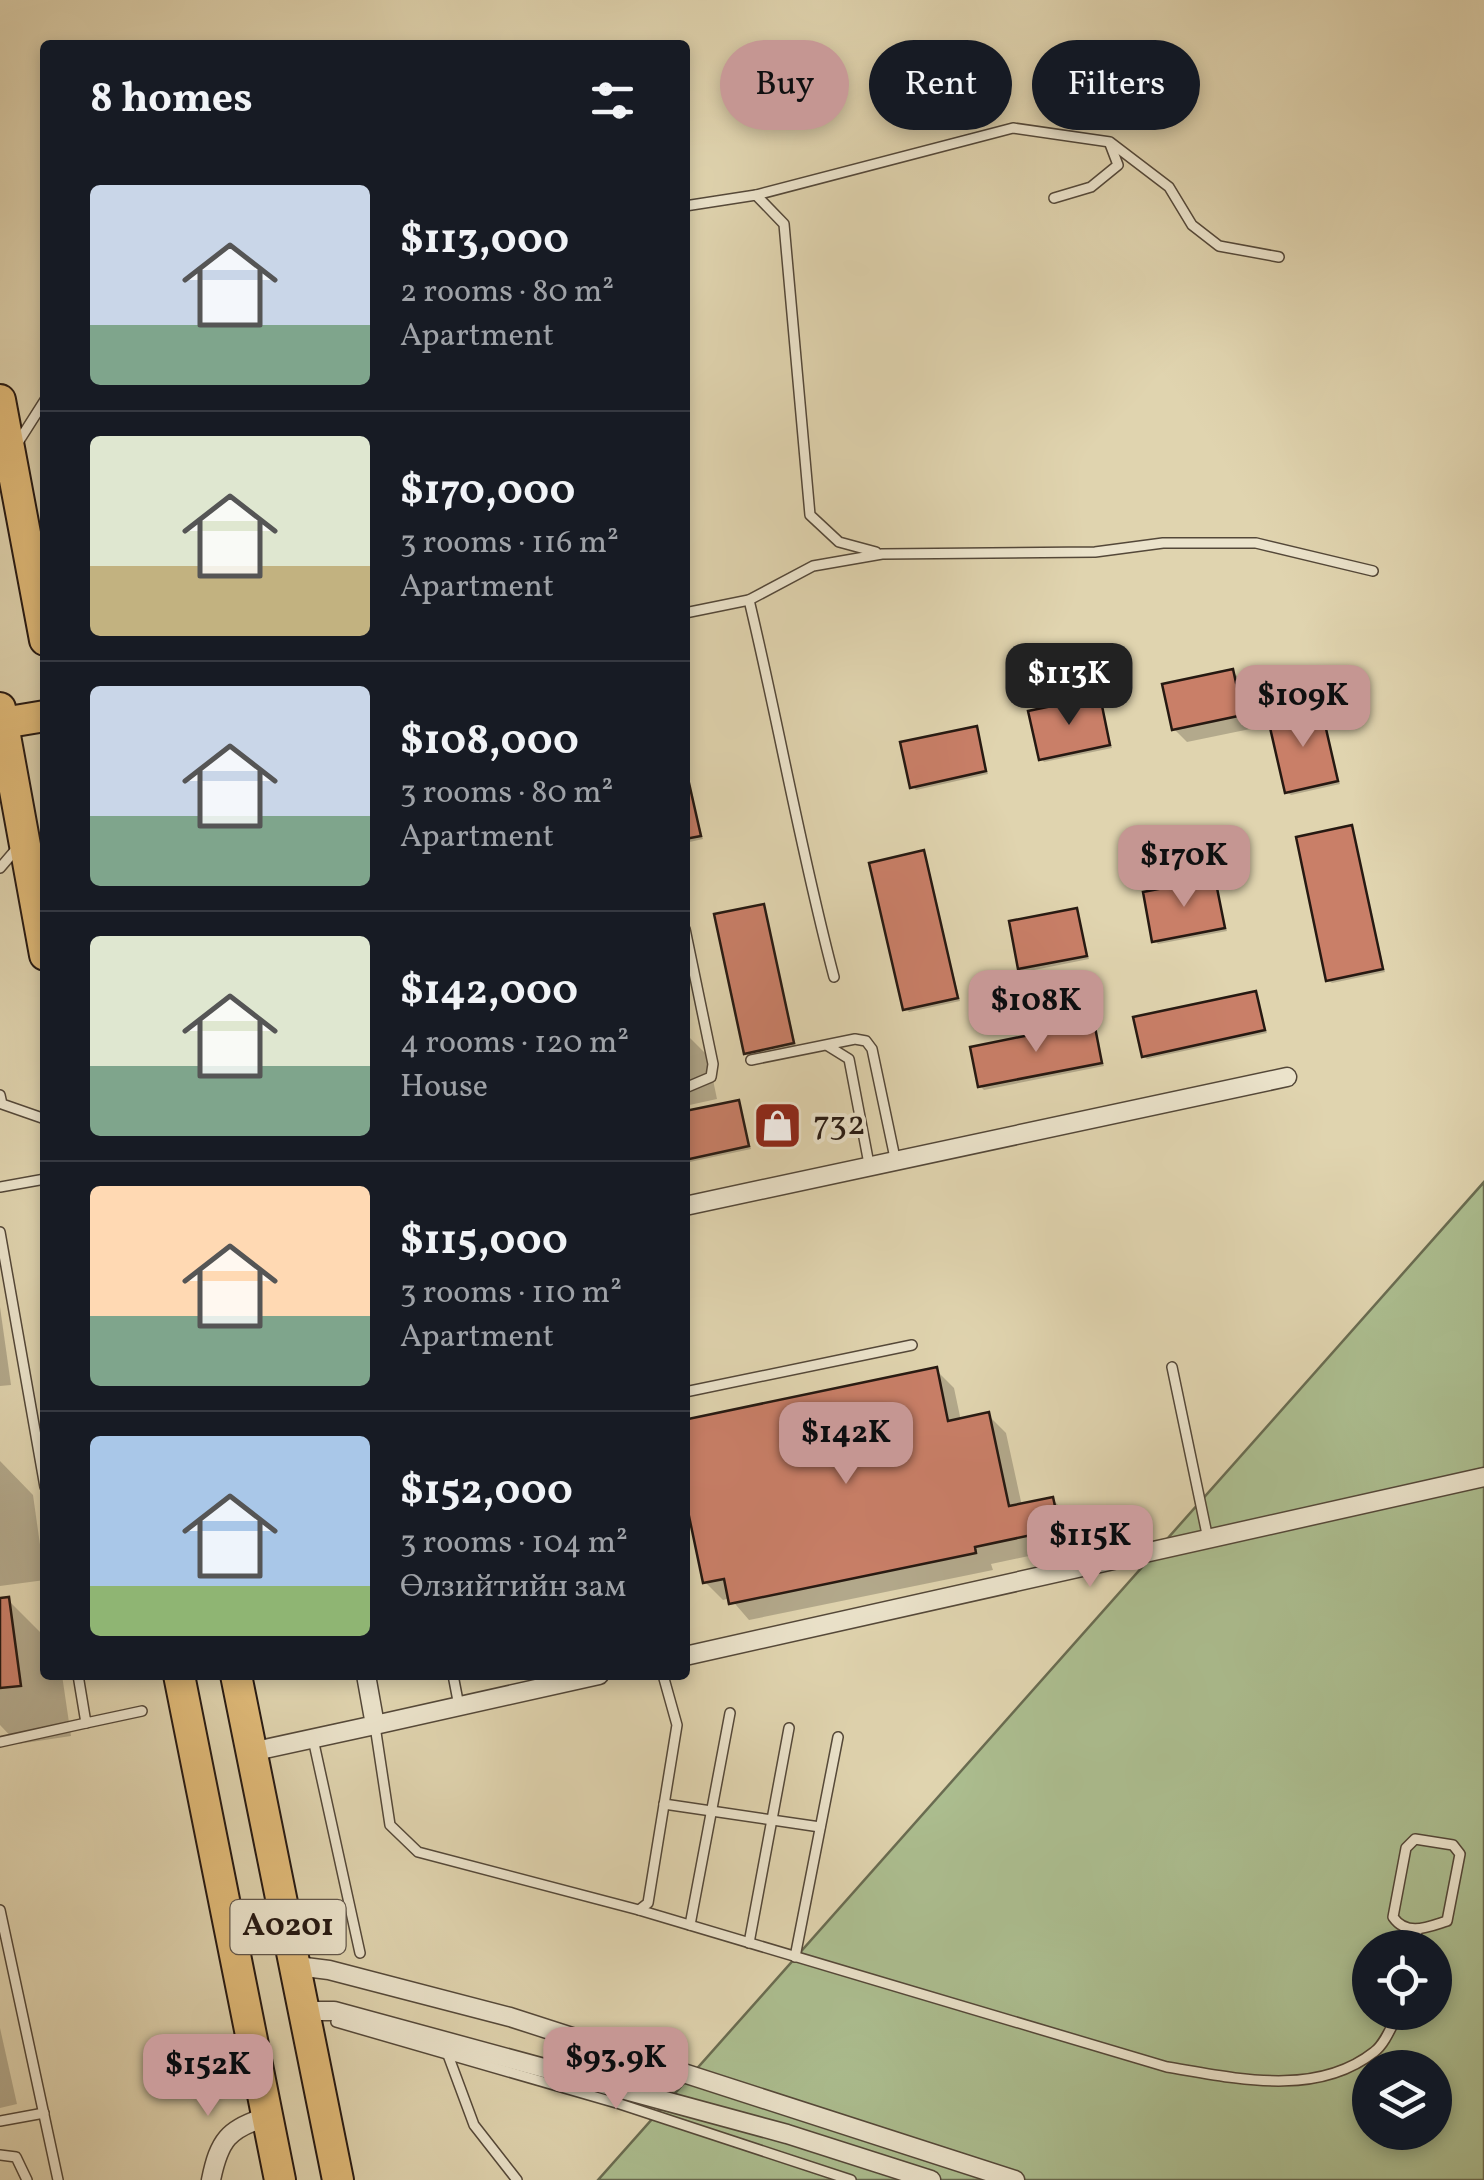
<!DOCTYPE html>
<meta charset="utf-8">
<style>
body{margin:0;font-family:Vollkorn,serif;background:#20242c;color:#f1f3f6;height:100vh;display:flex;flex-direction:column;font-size:38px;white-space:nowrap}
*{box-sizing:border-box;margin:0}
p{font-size:32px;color:#9ea1a6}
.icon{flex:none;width:55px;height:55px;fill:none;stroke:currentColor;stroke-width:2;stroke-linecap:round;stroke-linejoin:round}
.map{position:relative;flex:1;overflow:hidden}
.drawer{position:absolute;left:40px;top:40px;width:650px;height:1640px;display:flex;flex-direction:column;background:#171b24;border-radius:10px;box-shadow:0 5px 15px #0003}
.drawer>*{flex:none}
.top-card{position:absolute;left:720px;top:40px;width:612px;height:90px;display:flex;gap:20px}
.controls{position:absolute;left:1352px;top:1930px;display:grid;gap:20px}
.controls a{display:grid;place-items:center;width:100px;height:100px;border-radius:50%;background:#171b24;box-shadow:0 5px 15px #0003;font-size:50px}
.price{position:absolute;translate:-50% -85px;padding:0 22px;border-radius:20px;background:#c59692;color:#111;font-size:32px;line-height:65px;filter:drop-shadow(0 2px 5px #0008)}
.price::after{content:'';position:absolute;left:50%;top:60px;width:30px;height:22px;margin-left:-15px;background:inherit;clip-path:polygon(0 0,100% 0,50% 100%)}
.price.on{background:#222;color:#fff}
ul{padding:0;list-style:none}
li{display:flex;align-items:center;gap:30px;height:250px;padding:0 50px}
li+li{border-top:2px solid #363941}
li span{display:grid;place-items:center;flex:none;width:280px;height:200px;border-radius:10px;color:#555}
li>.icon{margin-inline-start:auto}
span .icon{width:120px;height:120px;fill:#fffc;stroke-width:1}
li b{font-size:42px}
h2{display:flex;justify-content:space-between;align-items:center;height:120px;padding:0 50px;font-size:42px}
.tag{padding:0 35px;border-radius:45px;background:#171b24;box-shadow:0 5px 15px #0003;font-size:35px;line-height:90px}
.tag.on{background:#c59692;color:#111}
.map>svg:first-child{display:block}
</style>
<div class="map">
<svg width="1484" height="2180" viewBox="0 0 1484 2180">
<rect width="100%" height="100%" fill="#e0d4af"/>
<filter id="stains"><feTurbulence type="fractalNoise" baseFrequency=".002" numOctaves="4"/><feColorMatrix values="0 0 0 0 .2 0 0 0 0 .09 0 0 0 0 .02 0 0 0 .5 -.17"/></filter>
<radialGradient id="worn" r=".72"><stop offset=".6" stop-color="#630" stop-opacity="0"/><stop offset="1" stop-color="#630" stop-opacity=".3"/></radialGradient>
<path fill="#acbe90" stroke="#696c51" stroke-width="2.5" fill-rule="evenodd" d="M 1484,1182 L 1484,2180 L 598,2180 ZM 1370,1948 L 1435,1948 L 1435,2012 L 1370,2012 ZM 1370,2068 L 1435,2068 L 1435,2132 L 1370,2132 Z"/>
<g fill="#0003">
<path d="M 1233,672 L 1246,685 L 1255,728 L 1187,742 L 1174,729 Z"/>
<path d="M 1099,699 L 1112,748 L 1044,762 L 1041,758 Z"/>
<path d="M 1321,710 L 1340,784 L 1291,795 L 1287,792 Z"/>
<path d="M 976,729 L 988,774 L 916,790 L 912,786 Z"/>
<path d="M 689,785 L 703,839 L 685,843 L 685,786 Z"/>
<path d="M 1351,828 L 1385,972 L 1332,983 L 1328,980 Z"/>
<path d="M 923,853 L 960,1001 L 909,1012 L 906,1009 Z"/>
<path d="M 1214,880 L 1227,931 L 1158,944 L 1155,941 Z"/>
<path d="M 763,906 L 796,1046 L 749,1056 L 746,1053 Z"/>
<path d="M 1076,910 L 1089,959 L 1024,972 L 1020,968 Z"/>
<path d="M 1256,994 L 1267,1033 L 1147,1059 L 1144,1056 Z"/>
<path d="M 1093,1025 L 1104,1066 L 984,1090 L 980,1086 Z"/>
<path d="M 685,1033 L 708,1056 L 717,1099 L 685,1106 Z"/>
<path d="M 738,1103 L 751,1149 L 685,1163 L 685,1114 Z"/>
<path d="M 0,1307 L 11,1385 L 0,1386 Z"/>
<path d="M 936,1370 L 954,1388 L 961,1421 L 988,1415 L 1006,1433 L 1022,1506 L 1052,1499 L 1070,1517 L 1076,1546 L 991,1564 L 993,1570 L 749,1620 L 730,1598 L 723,1600 L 705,1582 L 685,1485 L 685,1434 Z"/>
<path d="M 0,1461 L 33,1495 L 45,1580 L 0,1586 Z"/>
<path d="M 8,1600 L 45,1637 L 45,1675 L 62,1675 L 71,1736 L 18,1744 L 0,1725 L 0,1601 Z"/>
<path d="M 0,2028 L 17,2104 L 0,2108 Z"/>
</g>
<g fill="#c97f68" stroke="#261912" stroke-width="2.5">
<path d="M 1233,669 L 1243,715 L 1172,730 L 1162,684 Z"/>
<path d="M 1100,696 L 1110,745 L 1039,760 L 1028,711 Z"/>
<path d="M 1321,707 L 1338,781 L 1285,793 L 1268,719 Z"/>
<path d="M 977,726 L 986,771 L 910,788 L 900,742 Z"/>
<path d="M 689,783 L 701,836 L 685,839 L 685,784 Z"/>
<path d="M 1352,825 L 1383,969 L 1326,981 L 1296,837 Z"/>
<path d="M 924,850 L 958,998 L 903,1010 L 869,863 Z"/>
<path d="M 1215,878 L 1225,928 L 1152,942 L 1143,892 Z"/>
<path d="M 764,904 L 794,1043 L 744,1054 L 714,914 Z"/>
<path d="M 1077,908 L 1087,956 L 1018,969 L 1009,921 Z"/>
<path d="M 1256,991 L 1265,1030 L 1142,1057 L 1133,1017 Z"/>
<path d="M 1094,1022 L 1102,1063 L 978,1087 L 970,1047 Z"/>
<path d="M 739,1100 L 749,1146 L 685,1160 L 685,1111 Z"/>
<path d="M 937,1367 L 948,1421 L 989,1412 L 1009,1506 L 1053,1497 L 1060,1529 L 975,1547 L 976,1553 L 729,1604 L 724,1579 L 703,1583 L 685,1497 L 688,1419 Z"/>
<path d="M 9,1597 L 21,1686 L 0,1688 L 0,1598 Z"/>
</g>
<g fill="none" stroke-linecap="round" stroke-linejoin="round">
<defs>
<g id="service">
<path d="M 756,195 L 1013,128 L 1110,142 L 1169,187 L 1192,225 L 1219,246 L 1279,257"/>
<path d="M 1054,198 L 1091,187 L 1118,165 L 1110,144"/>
<path d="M 685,206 L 756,195 L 784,224 L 810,515 L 839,542 L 876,552"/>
<path d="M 17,444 L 45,400"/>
<path d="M 749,600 C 779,725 801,853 834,977"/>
<path d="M 685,613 L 749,600 L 813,566 L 882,554 L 1095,552 L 1163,543 L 1256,543 L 1373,571"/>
<path d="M 0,868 L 18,847"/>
<path d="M 685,929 L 713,1064 L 711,1077 L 685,1088"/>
<path d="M 828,1046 L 849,1059 L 869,1164"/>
<path d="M 751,1060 L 855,1039 L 866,1041 L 872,1049 L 895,1158"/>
<path d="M 0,1095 L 2,1104 L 45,1119"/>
<path d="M 0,1187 L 45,1179"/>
<path d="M 0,1232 L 45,1487"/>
<path d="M 1172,1367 L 1208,1539"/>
<path d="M 685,1392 L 912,1345"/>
<path d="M 78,1675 L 86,1723 L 142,1711"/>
<path d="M 453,1675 L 459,1706"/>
<path d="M 375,1726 L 390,1825 L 418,1852 L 639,1910 L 648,1903 L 677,1725 L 663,1675"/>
<path d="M 313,1739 L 360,1953"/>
<path d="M 0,1742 L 86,1723"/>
<path d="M 664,1804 L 820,1827"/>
<path d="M 1415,1839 L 1453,1845 L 1460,1854 L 1447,1921 C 1428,1927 1407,1937 1393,1917 L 1406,1848 Z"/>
<path d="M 0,1910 L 58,2180"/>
<path d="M 639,1910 L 1167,2067 C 1234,2078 1316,2098 1374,2052 C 1385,2044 1392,2025 1399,2012"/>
<path d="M 690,1925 L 730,1713"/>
<path d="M 749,1943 L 789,1728"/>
<path d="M 1414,1948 L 1417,1931"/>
<path d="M 795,1957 L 838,1737"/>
<path d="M 336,2022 L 620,2104 L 851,2180"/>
<path d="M 448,2055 L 474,2125 L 517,2180"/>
<path d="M 0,2121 L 44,2113"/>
<path d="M 0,2155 L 16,2157 L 27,2180"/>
</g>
<g id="minor">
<path d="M 685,1206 L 1287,1077"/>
<path d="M 685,1656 L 1484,1477"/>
<path d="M 375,1725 L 599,1675"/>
<path d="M 251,1752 L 375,1725 L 366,1675"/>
<path d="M 297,1966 L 329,1970 L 510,2017 L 1015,2180"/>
<path d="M 305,2011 L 334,2011 L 787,2134 L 931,2180"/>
<path d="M 211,2180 C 219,2141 228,2128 267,2117"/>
</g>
<g id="trunk">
<path d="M 0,400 L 45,640"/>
<path d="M 0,708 L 45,955"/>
<path d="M 3,723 L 45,716"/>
<path d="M 179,1675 L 280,2180"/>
<path d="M 236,1675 L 338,2180"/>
</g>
</defs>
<use href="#service" stroke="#544839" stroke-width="12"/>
<use href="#minor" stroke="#544839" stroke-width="21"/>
<use href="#trunk" stroke="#261912" stroke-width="34"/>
<use href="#service" stroke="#ebe3cb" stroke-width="9"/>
<use href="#minor" stroke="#ebe3cb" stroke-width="18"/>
<use href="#trunk" stroke="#e0ba78" stroke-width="30"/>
</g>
<defs>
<symbol id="shop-square" viewBox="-11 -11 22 22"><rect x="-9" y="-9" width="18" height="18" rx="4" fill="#8f2418" stroke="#ebe3cb"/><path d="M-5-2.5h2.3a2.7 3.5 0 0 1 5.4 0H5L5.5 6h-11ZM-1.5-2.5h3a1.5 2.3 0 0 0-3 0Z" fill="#fff"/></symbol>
</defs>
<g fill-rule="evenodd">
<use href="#shop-square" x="750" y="1098" width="55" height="55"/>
</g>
<g text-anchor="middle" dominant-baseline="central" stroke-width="8" stroke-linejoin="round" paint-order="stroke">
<rect fill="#ebe3cb" stroke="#61564a" stroke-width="2.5" x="230.5" y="1900" width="115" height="54" rx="8"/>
<g font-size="32" font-weight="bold" fill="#261912">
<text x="288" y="1927">A0201</text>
</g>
<g font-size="35" fill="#261912" stroke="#ebe3cb" text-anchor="start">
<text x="813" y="1125">732</text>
</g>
</g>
<rect width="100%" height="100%" filter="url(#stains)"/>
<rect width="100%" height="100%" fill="url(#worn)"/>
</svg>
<div class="controls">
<a><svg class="icon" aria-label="locate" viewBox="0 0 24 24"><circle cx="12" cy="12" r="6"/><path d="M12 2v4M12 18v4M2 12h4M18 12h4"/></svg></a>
<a><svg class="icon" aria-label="layers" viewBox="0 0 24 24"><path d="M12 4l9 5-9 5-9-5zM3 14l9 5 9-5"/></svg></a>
</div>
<b class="price on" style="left:1069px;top:728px">$113K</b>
<b class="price" style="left:1303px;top:750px">$109K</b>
<b class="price" style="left:1184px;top:910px">$170K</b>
<b class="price" style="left:1036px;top:1055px">$108K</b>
<b class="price" style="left:846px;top:1487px">$142K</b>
<b class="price" style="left:1090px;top:1590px">$115K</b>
<b class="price" style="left:616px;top:2112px">$93.9K</b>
<b class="price" style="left:208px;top:2119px">$152K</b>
<div class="top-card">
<a class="tag on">Buy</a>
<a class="tag">Rent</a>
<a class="tag">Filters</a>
</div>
<section class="drawer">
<h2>8 homes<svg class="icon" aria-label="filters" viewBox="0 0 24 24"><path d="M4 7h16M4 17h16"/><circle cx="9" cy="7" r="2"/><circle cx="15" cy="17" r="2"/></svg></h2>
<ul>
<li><span style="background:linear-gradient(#c9d6e8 70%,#7fa58c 0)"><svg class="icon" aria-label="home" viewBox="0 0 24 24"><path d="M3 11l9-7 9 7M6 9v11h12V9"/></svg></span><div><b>$113,000</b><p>2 rooms · 80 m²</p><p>Apartment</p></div></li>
<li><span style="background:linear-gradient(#dfe7d0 65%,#c2b280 0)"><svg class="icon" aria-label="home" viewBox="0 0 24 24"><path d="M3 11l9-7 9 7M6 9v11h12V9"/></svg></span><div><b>$170,000</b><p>3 rooms · 116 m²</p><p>Apartment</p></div></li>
<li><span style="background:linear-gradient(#c9d6e8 65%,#7fa58c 0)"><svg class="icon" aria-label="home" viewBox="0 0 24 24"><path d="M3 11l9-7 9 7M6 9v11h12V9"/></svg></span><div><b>$108,000</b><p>3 rooms · 80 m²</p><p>Apartment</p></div></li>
<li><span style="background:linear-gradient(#dfe7d0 65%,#7fa58c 0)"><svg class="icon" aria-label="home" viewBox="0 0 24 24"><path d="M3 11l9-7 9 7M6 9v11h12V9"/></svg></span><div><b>$142,000</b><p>4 rooms · 120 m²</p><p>House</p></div></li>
<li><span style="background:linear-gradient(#ffd9b3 65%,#7fa58c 0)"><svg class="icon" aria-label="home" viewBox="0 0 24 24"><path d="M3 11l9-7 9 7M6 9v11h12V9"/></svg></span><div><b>$115,000</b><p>3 rooms · 110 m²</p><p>Apartment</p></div></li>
<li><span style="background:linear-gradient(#a9c7e8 75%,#8fb573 0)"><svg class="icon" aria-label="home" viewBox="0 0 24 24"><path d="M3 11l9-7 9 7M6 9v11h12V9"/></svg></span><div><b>$152,000</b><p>3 rooms · 104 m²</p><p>Өлзийтийн зам</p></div></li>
</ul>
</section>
</div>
